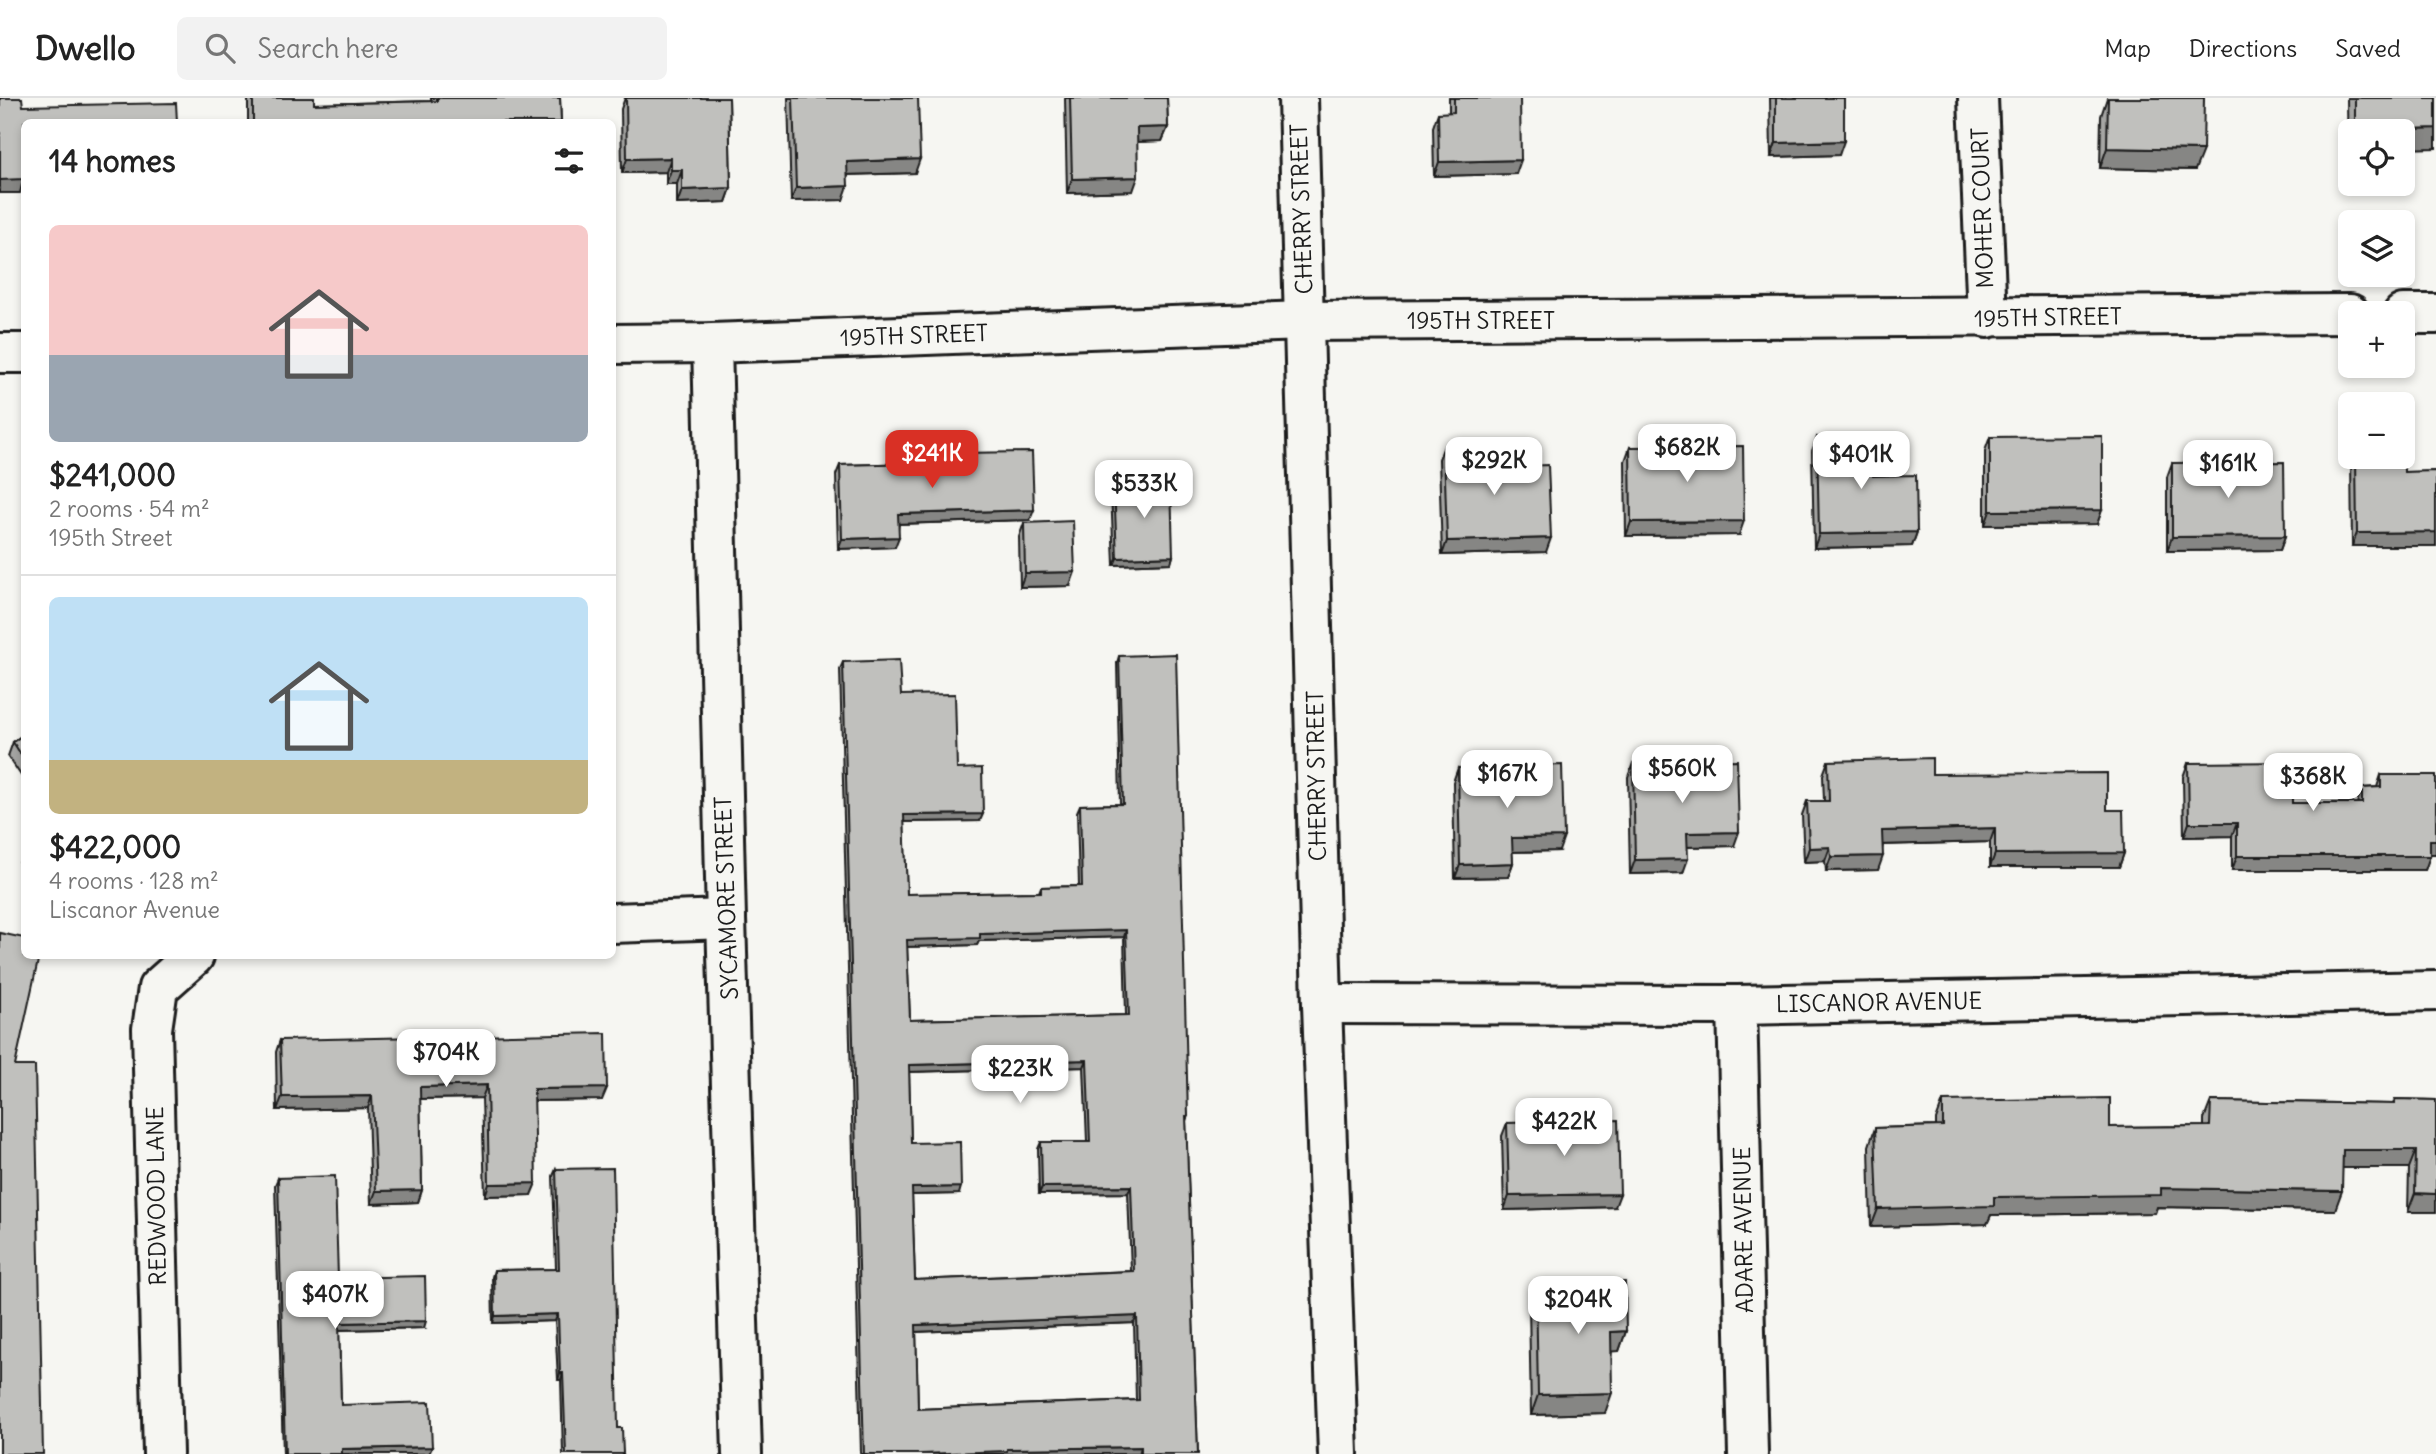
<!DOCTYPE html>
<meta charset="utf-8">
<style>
body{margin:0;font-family:Delius,sans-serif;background:#f2f2f2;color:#222;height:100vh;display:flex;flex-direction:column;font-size:26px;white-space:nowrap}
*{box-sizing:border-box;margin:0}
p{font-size:23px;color:#767676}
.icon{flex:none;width:38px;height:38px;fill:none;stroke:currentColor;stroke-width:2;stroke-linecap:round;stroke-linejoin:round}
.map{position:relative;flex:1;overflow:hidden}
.details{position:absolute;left:21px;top:21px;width:595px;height:840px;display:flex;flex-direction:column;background:#fff;border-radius:10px;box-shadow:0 4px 10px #0003}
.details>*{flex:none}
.fabs{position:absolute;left:2338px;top:21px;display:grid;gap:14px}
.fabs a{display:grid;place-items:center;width:77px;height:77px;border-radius:10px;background:#fff;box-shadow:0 4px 10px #0003;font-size:35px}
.price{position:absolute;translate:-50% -60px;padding:0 16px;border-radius:14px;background:#fff;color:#222;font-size:23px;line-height:46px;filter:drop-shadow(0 2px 4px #0008)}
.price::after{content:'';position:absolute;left:50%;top:42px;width:21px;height:16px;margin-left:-10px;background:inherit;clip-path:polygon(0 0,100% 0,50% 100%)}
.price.on{background:#d93025;color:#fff}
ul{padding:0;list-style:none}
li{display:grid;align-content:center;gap:14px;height:371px;padding:0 28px}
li+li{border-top:2px solid #e0e0e0}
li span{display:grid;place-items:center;height:217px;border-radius:10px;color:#555}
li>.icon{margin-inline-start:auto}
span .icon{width:126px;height:126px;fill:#fffc;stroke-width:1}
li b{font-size:30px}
h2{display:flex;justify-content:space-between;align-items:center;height:84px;padding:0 28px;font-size:30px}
header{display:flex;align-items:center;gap:42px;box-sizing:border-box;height:98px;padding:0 35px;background:#fff;border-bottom:2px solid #e0e0e0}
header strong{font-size:33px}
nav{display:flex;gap:38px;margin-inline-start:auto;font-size:24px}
.search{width:490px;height:63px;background:#f2f2f2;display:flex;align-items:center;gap:18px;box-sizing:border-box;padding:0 24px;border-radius:10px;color:#767676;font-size:26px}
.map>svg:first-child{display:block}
</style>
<header>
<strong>Dwello</strong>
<div class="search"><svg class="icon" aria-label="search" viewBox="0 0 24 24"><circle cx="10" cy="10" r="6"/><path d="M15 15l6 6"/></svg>Search here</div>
<nav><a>Map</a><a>Directions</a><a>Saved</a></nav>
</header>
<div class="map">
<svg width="2436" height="1356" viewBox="0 0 2436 1356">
<rect width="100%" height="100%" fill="#f6f6f2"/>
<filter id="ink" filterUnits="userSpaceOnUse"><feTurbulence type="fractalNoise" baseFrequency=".0143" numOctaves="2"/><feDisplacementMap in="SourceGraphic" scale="14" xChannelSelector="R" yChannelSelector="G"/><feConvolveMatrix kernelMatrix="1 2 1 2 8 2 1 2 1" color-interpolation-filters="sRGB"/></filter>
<g filter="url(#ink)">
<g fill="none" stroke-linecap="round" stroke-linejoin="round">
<defs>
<g id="street">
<path d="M 1298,0 L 1322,906 L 1338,1356"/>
<path d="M 1978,0 L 1987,220"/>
<path d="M 712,245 L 726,821 L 742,1356"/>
<path d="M 612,825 L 726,821"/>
<path d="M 1322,906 L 1737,907 L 2436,893"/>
<path d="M 1737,907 L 1748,1356"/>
<path d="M 163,1356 L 152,931 L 158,890 L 194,858"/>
</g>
<g id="secondary">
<path d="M 2403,216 L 2436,216"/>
<path d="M 612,246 L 712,245 L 1305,223 L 2350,216"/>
<path d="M 0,255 L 24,255"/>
</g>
</defs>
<use href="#street" stroke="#1c1c1c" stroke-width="44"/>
<use href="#secondary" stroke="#1c1c1c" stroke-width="44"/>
<use href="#street" stroke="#f6f6f2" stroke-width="38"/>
<use href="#secondary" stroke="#f6f6f2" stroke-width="38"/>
</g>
<g fill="#a5a5a3" stroke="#1c1c1c" stroke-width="2" fill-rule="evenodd">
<path d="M 248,0 L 314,0 L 314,6 L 431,3 L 431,0 L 560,0 L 561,24 L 248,24 Z"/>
<path d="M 625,0 L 729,0 L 731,90 L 726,104 L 677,106 L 677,86 L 666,86 L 666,74 L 622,75 L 621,11 Z"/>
<path d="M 788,0 L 918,0 L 915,75 L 847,77 L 843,102 L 791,103 Z"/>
<path d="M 1065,0 L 1167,0 L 1168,29 L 1162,43 L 1137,44 L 1133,93 L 1067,95 Z"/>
<path d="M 1449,0 L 1520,0 L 1516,76 L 1434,78 L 1433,29 L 1438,15 L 1449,15 Z"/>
<path d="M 1770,0 L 1844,0 L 1839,57 L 1771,59 Z"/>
<path d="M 2107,0 L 2204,0 L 2195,72 L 2100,70 L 2101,18 Z"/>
<path d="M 2347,0 L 2436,0 L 2436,50 L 2408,50 L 2403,33 L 2350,33 L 2350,72 L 2348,72 Z"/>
<path d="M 1817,339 L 1873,378 L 1917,434 L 1912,448 L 1814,450 L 1812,353 Z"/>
<path d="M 1990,339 L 2102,412 L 2097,426 L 1985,427 L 1985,353 Z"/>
<path d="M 1444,348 L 1497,369 L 1546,454 L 1442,457 L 1439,361 Z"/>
<path d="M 1630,349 L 1739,437 L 1626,438 L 1625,363 Z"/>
<path d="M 959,355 L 1030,422 L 899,426 L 895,449 L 838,451 L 836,377 L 840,367 L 956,364 Z"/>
<path d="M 2351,359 L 2403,359 L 2404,374 L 2436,373 L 2436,448 L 2352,448 Z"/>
<path d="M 2172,365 L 2285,438 L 2280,452 L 2167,453 L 2167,379 Z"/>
<path d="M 1114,386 L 1173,458 L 1171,465 L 1114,467 L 1111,393 Z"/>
<path d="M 1024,425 L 1070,488 L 1020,489 L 1019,439 Z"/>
<path d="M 1119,558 L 1188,1018 L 1186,1023 L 1198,1356 L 861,1356 L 840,571 L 843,564 L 901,597 L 980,723 L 904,724 L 907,796 L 1039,794 L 1041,789 L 1079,788 L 1077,714 L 1080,707 L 1120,706 L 1117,565 ZM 1124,839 L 1126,917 L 910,922 L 907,849 L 977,847 L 979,843 ZM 1084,969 L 1087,1044 L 1041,1044 L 1038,1051 L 1039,1096 L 1128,1095 L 1131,1173 L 915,1182 L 912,1097 L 959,1096 L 911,1045 L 909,974 ZM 1134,1225 L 1136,1302 L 918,1311 L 916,1234 Z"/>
<path d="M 24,636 L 24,682 L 8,658 L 13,644 Z"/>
<path d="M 1828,663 L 1932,676 L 2107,712 L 2124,755 L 2119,769 L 1990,769 L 1990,744 L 1883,747 L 1878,772 L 1826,773 L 1825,763 L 1804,764 L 1802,717 L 1807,703 L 1824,703 L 1823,677 Z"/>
<path d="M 1633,665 L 1734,748 L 1687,749 L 1683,775 L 1630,776 L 1628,679 Z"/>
<path d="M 2188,665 L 2292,705 L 2357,705 L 2362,690 L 2377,689 L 2381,677 L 2436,756 L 2430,756 L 2425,772 L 2232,772 L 2232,738 L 2184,739 L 2183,679 Z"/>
<path d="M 1458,670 L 1559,753 L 1512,754 L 1513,765 L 1508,779 L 1455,780 L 1453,684 Z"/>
<path d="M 24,756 L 24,771 L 19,766 L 22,759 Z"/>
<path d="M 280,942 L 602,1002 L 534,1003 L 531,1097 L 485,1098 L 482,1000 L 420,1001 L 422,1092 L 418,1104 L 371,1106 L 368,1010 L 277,1012 L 276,954 Z"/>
<path d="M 2395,1001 L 2436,1002 L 2436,1114 L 2408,1114 L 2409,1070 L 2342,1070 L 2335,1112 L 2157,1109 L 2155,1115 L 1991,1117 L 1987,1126 L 1871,1129 L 1869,1048 L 1875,1030 L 1936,1028 L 1936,1022 L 1943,1003 L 2110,1029 L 2204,1028 L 2204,1021 L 2211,1003 L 2393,1006 Z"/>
<path d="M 1507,1025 L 1615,1109 L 1504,1112 L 1502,1038 Z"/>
<path d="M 556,1071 L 618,1330 L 623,1356 L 563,1356 L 561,1282 L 558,1282 L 555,1223 L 493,1225 L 492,1179 L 494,1172 L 556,1171 L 553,1078 Z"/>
<path d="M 278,1080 L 338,1180 L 424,1230 L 339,1232 L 341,1307 L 429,1356 L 283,1356 L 275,1087 Z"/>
<path d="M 1536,1186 L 1626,1233 L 1619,1253 L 1612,1253 L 1605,1315 L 1531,1317 L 1529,1206 Z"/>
</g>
<g fill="#868684" stroke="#1c1c1c" stroke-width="2">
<path d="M 1168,29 L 1162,43 L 1131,44 L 1137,30 Z"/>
<path d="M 2436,30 L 2436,50 L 2403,51 L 2407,31 Z"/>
<path d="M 1844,43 L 1839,57 L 1771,59 L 1776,45 Z"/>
<path d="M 2107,50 L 2203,52 L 2195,72 L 2100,70 Z"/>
<path d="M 2403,52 L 2408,52 L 2403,66 Z"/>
<path d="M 671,60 L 666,74 L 622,75 L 627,61 Z"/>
<path d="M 920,61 L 915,75 L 842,77 L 847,64 Z"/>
<path d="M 1521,62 L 1516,76 L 1434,78 L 1439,64 Z"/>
<path d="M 671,72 L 682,72 L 677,86 L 666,86 Z"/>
<path d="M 24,73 L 24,87 L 22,87 L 20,95 L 0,95 L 0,82 Z"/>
<path d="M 1138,79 L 1133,93 L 1067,95 L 1072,81 Z"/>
<path d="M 848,88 L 843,102 L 791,103 L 796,90 Z"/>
<path d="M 731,90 L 726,104 L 677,106 L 682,92 Z"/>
<path d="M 1034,412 L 1030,422 L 894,426 L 898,416 Z"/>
<path d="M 2102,412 L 2097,426 L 1985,427 L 1990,413 Z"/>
<path d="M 1744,423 L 1739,437 L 1626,438 L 1631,424 Z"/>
<path d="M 1917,434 L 1912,448 L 1814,450 L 1819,436 Z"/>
<path d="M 2436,434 L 2436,448 L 2352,448 L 2357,435 Z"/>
<path d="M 2285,438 L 2280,452 L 2167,453 L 2172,439 Z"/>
<path d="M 899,439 L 895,449 L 838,451 L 842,441 Z"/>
<path d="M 1551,440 L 1546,454 L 1442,457 L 1447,443 Z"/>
<path d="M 1173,458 L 1171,465 L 1114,467 L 1117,460 Z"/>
<path d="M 1075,474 L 1070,488 L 1020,489 L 1025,475 Z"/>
<path d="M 983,716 L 980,723 L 901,724 L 904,717 Z"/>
<path d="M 2189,725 L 2237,725 L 2232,738 L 2184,739 Z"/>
<path d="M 1995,730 L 1990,744 L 1877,747 L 1882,733 Z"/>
<path d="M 1739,734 L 1734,748 L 1682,749 L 1687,735 Z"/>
<path d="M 1564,739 L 1559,753 L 1507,754 L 1512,740 Z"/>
<path d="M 2430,742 L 2436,742 L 2436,756 L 2425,756 Z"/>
<path d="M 1830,749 L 1825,763 L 1804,764 L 1809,750 Z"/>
<path d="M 2124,755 L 2119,769 L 1990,769 L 1995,756 Z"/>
<path d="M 1883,758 L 1878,772 L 1826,773 L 1831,759 Z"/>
<path d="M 2237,758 L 2430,758 L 2425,772 L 2232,772 Z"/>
<path d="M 1688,761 L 1683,775 L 1630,776 L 1635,762 Z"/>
<path d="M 1513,765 L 1508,779 L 1455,780 L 1460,767 Z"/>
<path d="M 1126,832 L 1124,839 L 979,843 L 977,847 L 904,849 L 907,842 L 980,836 Z"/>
<path d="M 1087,962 L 1084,969 L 907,974 L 909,967 Z"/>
<path d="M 487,987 L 482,1000 L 415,1001 L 420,989 Z"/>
<path d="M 607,990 L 602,1002 L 529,1003 L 534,991 Z"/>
<path d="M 372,998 L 368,1010 L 277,1012 L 282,999 Z"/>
<path d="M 2343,1052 L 2416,1052 L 2409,1070 L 2336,1070 Z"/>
<path d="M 536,1085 L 531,1097 L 485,1098 L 489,1086 Z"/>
<path d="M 1131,1088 L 1128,1095 L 1039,1096 L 1042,1089 Z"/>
<path d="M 961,1089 L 959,1096 L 910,1097 L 912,1090 Z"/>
<path d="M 2161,1090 L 2342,1093 L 2335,1112 L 2157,1109 L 2155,1115 L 1991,1117 L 1987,1126 L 1871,1129 L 1878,1111 L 1994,1099 Z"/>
<path d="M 422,1092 L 418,1104 L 371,1106 L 376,1093 Z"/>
<path d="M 2415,1095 L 2436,1096 L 2436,1114 L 2408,1114 Z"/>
<path d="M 1620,1096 L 1615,1109 L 1504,1112 L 1509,1098 Z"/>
<path d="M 558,1216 L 555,1223 L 493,1225 L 495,1218 Z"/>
<path d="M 1137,1218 L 1134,1225 L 913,1234 L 916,1227 Z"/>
<path d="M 426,1223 L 424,1230 L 336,1232 L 339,1225 Z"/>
<path d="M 1626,1233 L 1619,1253 L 1604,1254 L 1611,1234 Z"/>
<path d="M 560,1275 L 563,1275 L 561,1282 L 558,1282 Z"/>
<path d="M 1612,1295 L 1605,1315 L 1531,1317 L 1538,1297 Z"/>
<path d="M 432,1349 L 429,1356 L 340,1356 L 342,1351 Z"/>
<path d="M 1141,1349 L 1139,1356 L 920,1356 L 1007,1351 Z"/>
</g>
<g fill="#c0c0bd" stroke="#1c1c1c" stroke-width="2" fill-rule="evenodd">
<path d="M 0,0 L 22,0 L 23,8 L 176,5 L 177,24 L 24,24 L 24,81 L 0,82 Z"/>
<path d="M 253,0 L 314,0 L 314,6 L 437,3 L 437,0 L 560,0 L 561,24 L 253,24 Z"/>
<path d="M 626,0 L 729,0 L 731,90 L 682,92 L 682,72 L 671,72 L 671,60 L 627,61 Z"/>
<path d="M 793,0 L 918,0 L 920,61 L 847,64 L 848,88 L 796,90 Z"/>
<path d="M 1070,0 L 1167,0 L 1168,29 L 1137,30 L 1138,79 L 1072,81 Z"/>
<path d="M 1454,0 L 1520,0 L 1521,62 L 1439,64 L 1438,15 L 1454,14 Z"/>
<path d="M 1776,0 L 1844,0 L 1844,43 L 1776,45 Z"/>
<path d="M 2108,0 L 2204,0 L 2203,52 L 2107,50 Z"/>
<path d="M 2355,0 L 2436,0 L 2436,30 L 2407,31 L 2408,52 L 2403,52 L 2403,33 L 2355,33 Z"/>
<path d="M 2403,331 L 2404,374 L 2436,373 L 2436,434 L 2357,435 L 2356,359 L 2403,359 Z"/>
<path d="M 1872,338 L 1873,378 L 1916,377 L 1917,434 L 1819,436 L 1817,339 Z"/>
<path d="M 2102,338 L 2102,412 L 1990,413 L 1990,339 Z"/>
<path d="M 1497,346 L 1497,369 L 1548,367 L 1551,440 L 1447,443 L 1444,348 Z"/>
<path d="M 1743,348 L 1744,423 L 1631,424 L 1630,349 Z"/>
<path d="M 1032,354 L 1034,412 L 898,416 L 899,439 L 842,441 L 840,367 L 960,364 L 959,355 Z"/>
<path d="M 2284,364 L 2285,438 L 2172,439 L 2172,365 Z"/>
<path d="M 1171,385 L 1173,458 L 1117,460 L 1114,386 Z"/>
<path d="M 1073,423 L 1075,474 L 1025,475 L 1024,425 Z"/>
<path d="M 1176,556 L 1188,1018 L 1186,1018 L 1198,1356 L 1141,1356 L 1141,1349 L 1007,1351 L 1007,1353 L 920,1356 L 864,1356 L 843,564 L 899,562 L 901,597 L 955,596 L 957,671 L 982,670 L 983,716 L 904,717 L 907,796 L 1041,794 L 1041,789 L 1082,788 L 1080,707 L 1123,706 L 1119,558 ZM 1126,832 L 1129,917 L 910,922 L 907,842 L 980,840 L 980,836 ZM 1087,962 L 1090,1044 L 1041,1044 L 1042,1089 L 1131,1088 L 1134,1173 L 915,1182 L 912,1090 L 961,1089 L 960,1044 L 911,1045 L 909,967 ZM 1137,1218 L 1139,1302 L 918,1311 L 916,1227 Z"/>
<path d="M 24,636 L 24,661 L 13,644 Z"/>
<path d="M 1932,660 L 1932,676 L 2107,675 L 2107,712 L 2123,712 L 2124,755 L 1995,756 L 1995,730 L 1882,733 L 1883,758 L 1831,759 L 1830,749 L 1809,750 L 1807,703 L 1829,703 L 1828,663 Z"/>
<path d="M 1737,662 L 1739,734 L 1687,735 L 1688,761 L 1635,762 L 1633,665 Z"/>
<path d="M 2292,664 L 2292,705 L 2362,705 L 2362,690 L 2381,689 L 2381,677 L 2436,677 L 2436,742 L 2430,742 L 2430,758 L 2237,758 L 2237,725 L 2189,725 L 2188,665 Z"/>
<path d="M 1562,667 L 1564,739 L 1512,740 L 1513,765 L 1460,767 L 1458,670 Z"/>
<path d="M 0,835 L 24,840 L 24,858 L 39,858 L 15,968 L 35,968 L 43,1356 L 0,1356 Z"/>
<path d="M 606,935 L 607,990 L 534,991 L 536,1085 L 489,1086 L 487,987 L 420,989 L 422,1092 L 376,1093 L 372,998 L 282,999 L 280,942 Z"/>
<path d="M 2110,1000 L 2110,1029 L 2210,1028 L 2211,1003 L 2395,1006 L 2395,1001 L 2436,1002 L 2436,1096 L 2415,1095 L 2416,1052 L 2343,1052 L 2342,1093 L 2161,1090 L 2161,1097 L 1994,1099 L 1994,1108 L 1878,1111 L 1875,1030 L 1943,1028 L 1943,1003 Z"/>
<path d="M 1618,1022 L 1620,1096 L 1509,1098 L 1507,1025 Z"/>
<path d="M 613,1070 L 618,1330 L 622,1330 L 623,1356 L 566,1356 L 563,1275 L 560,1275 L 558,1216 L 495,1218 L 494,1172 L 559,1171 L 556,1071 Z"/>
<path d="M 335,1078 L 338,1180 L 425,1178 L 426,1223 L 339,1225 L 341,1307 L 430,1304 L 432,1349 L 342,1351 L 342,1356 L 285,1356 L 278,1080 Z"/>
<path d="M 1625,1184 L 1626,1233 L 1611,1234 L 1612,1295 L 1538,1297 L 1536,1186 Z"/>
</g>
</g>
<g text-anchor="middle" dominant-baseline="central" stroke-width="5" stroke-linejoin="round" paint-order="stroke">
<g font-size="23" fill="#1c1c1c" stroke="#f6f6f2">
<text transform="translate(1982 110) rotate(-92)">MOHER COURT</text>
<text transform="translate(1301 111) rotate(-92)">CHERRY STREET</text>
<text transform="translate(2048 219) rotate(-1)">195TH STREET</text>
<text x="1481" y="222">195TH STREET</text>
<text transform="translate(914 237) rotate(-2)">195TH STREET</text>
<text transform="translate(1316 678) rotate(-91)">CHERRY STREET</text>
<text transform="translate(726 800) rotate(-92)">SYCAMORE STREET</text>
<text transform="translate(1879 904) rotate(-1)">LISCANOR AVENUE</text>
<text transform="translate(156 1098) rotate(-91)">REDWOOD LANE</text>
<text transform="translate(1743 1132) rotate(-91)">ADARE AVENUE</text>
</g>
</g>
</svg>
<div class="fabs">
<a><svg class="icon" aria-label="locate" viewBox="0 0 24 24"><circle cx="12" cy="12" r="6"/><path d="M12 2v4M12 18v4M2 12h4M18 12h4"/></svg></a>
<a><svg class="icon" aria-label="layers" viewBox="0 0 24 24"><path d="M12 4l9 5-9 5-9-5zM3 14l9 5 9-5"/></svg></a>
<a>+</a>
<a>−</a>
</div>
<b class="price" style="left:1687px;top:386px">$682K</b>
<b class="price on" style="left:932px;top:392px">$241K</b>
<b class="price" style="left:1861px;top:393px">$401K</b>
<b class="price" style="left:1494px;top:399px">$292K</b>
<b class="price" style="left:2228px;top:402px">$161K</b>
<b class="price" style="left:1144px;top:422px">$533K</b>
<b class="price" style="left:1682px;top:707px">$560K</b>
<b class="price" style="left:1507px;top:712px">$167K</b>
<b class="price" style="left:2313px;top:715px">$368K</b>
<b class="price" style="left:446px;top:991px">$704K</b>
<b class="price" style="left:1020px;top:1007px">$223K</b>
<b class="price" style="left:1564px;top:1060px">$422K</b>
<b class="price" style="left:335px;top:1233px">$407K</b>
<b class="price" style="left:1578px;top:1238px">$204K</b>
<section class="details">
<h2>14 homes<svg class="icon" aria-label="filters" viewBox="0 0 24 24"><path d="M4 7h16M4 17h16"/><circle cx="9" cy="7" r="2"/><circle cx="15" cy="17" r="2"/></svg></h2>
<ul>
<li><span style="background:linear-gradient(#f6c9c9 60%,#9aa5b1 0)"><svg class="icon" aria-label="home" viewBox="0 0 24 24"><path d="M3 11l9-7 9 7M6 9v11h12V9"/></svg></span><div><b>$241,000</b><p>2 rooms · 54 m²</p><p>195th Street</p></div></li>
<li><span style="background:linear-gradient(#bfe0f5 75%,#c2b280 0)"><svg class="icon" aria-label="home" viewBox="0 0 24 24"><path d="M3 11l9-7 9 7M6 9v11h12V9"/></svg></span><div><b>$422,000</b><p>4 rooms · 128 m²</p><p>Liscanor Avenue</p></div></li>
</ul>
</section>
</div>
